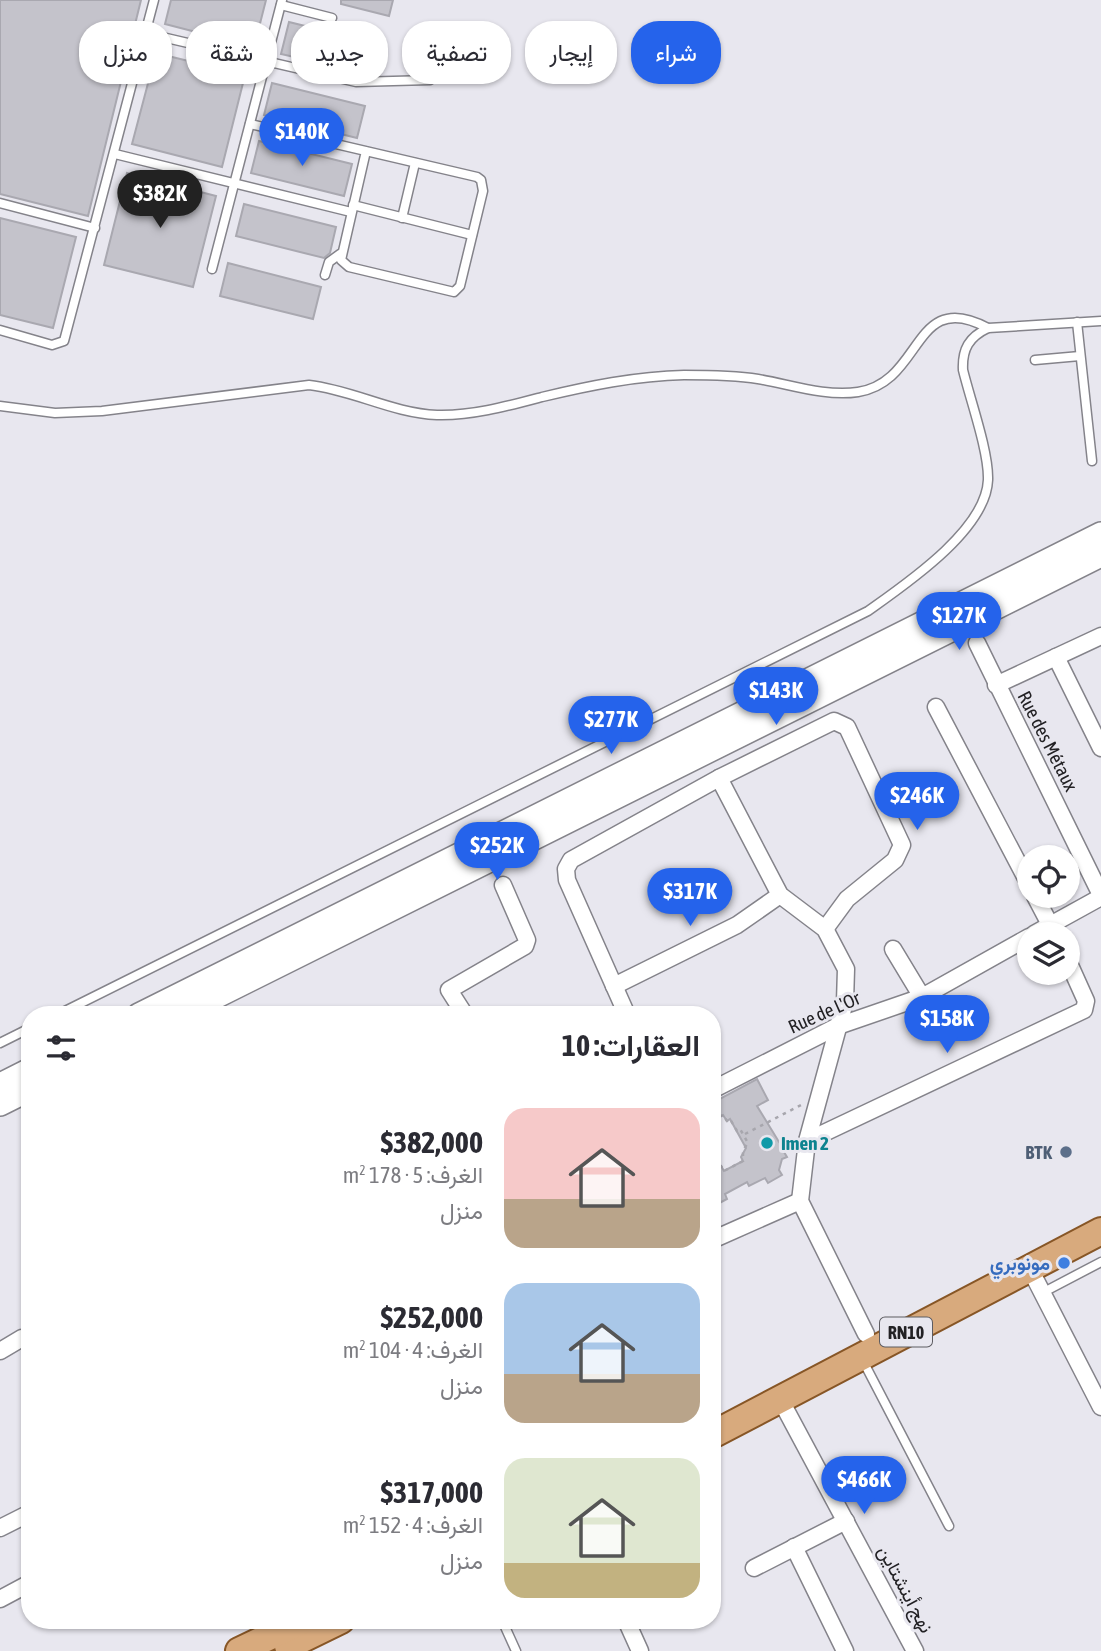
<!DOCTYPE html>
<html lang="ar">
<meta charset="utf-8">
<style>
body{margin:0;font-family:"Asap Condensed",Vazirmatn,sans-serif;background:#f2f2f3;color:#2b2b33;direction:rtl;height:100vh;display:flex;flex-direction:column;font-size:26px;white-space:nowrap}
*{box-sizing:border-box;margin:0}
p{font-size:23px;color:#7c7c81}
.icon{flex:none;width:38px;height:38px;fill:none;stroke:currentColor;stroke-width:2;stroke-linecap:round;stroke-linejoin:round}
.map{position:relative;flex:1;overflow:hidden;direction:ltr}
.drawer{position:absolute;left:21px;top:1006px;width:700px;height:623px;display:flex;flex-direction:column;background:#fff;border-radius:28px;box-shadow:0 2px 5px #0004;direction:rtl}
.drawer>*{flex:none}
.top-card{position:absolute;left:21px;top:21px;width:700px;height:63px;direction:rtl;display:flex;gap:14px}
.controls{position:absolute;left:1017px;top:845px;display:grid;gap:14px}
.controls a{display:grid;place-items:center;width:63px;height:63px;border-radius:50%;background:#fff;box-shadow:0 2px 5px #0004;font-size:35px}
.price{position:absolute;translate:-50% -60px;padding:0 16px;border-radius:24px;background:#2563eb;color:#fff;font-size:23px;line-height:46px;filter:drop-shadow(0 2px 4px #0008)}
.price::after{content:'';position:absolute;left:50%;top:42px;width:21px;height:16px;margin-left:-10px;background:inherit;clip-path:polygon(0 0,100% 0,50% 100%)}
.price.active{background:#222;color:#fff}
ul{padding:0;list-style:none}
li{display:flex;align-items:center;gap:21px;height:175px;padding:0 21px}
li span{display:grid;place-items:center;flex:none;width:196px;height:140px;border-radius:21px;color:#555}
li>.icon{margin-inline-start:auto}
span .icon{width:84px;height:84px;fill:#fffc;stroke-width:1}
li b{font-size:30px}
h2{display:flex;justify-content:space-between;align-items:center;height:84px;padding:0 21px;font-size:30px}
.chip{padding:0 24px;border-radius:28px;background:#fff;box-shadow:0 2px 5px #0004;font-size:24px;line-height:63px}
.chip.active{background:#2563eb;color:#fff}
.map>svg:first-child{display:block}
</style>
<div class="map">
<svg width="1101" height="1651" viewBox="0 0 1101 1651">
<rect width="100%" height="100%" fill="#e8e7ef"/>
<g fill="#c4c3cb" stroke="#a9a8b0" stroke-width="2">
<path d="M 0,0 L 141,0 L 88,216 L 0,194 Z"/>
<path d="M 171,0 L 266,0 L 254,47 L 165,24 Z"/>
<path d="M 341,0 L 393,0 L 389,16 L 341,4 Z"/>
<path d="M 289,22 L 382,45 L 374,75 L 281,54 Z"/>
<path d="M 156,53 L 245,75 L 222,167 L 132,144 Z"/>
<path d="M 272,83 L 365,106 L 357,138 L 264,115 Z"/>
<path d="M 259,141 L 352,164 L 344,196 L 251,173 Z"/>
<path d="M 127,173 L 216,196 L 193,287 L 104,265 Z"/>
<path d="M 244,204 L 336,227 L 330,253 L 324,258 L 236,236 Z"/>
<path d="M 0,218 L 76,237 L 53,328 L 0,315 Z"/>
<path d="M 228,263 L 321,287 L 313,319 L 220,296 Z"/>
<path d="M 757,1079 L 768,1100 L 757,1106 L 779,1142 L 784,1139 L 789,1149 L 784,1152 L 787,1157 L 782,1159 L 779,1170 L 782,1175 L 768,1183 L 765,1178 L 749,1186 L 747,1182 L 725,1194 L 727,1199 L 712,1207 L 712,1170 L 721,1166 L 724,1171 L 743,1161 L 741,1157 L 746,1148 L 730,1119 L 727,1121 L 723,1115 L 712,1121 L 712,1103 Z"/>
</g>
<g fill="none" stroke-linecap="round" stroke-linejoin="round">
<defs>
<g id="lane">
<path d="M 281,5 L 332,18"/>
<path d="M 145,33 L 356,82 L 430,80 L 446,69 L 452,61"/>
<path d="M 250,124 L 477,177 L 481,180 L 483,191 L 460,286 L 454,292 L 349,267 L 341,260 L 366,151"/>
<path d="M 115,154 L 351,212"/>
<path d="M 0,203 L 95,228"/>
<path d="M 353,205 L 472,235"/>
<path d="M 402,218 L 415,163"/>
<path d="M 212,269 L 282,0"/>
<path d="M 325,275 L 329,262 L 340,254"/>
<path d="M 1077,322 L 1092,461"/>
<path d="M 0,330 L 52,345 L 64,341 L 154,0"/>
<path d="M 1035,360 L 1080,356"/>
<path d="M 0,406 L 55,413 L 102,411 L 309,385 C 353,390 392,413 437,415 C 472,416 508,406 542,397 C 588,386 636,376 684,375 C 708,375 733,375 758,379 C 789,384 825,397 858,392 C 924,382 912,287 988,328"/>
<path d="M 57,1015 L 868,611 C 906,584 986,530 988,480 C 989,452 970,399 963,370 C 962,349 969,337 988,328 L 1101,321"/>
<path d="M 0,1043 L 30,1028"/>
<path d="M 1042,1293 L 1101,1262"/>
<path d="M 862,1359 L 949,1526"/>
<path d="M 413,1620 L 425,1620"/>
<path d="M 502,1620 L 516,1651"/>
</g>
<g id="street">
<path d="M 977,643 L 1101,895"/>
<path d="M 1056,657 L 1101,748"/>
<path d="M 996,685 L 1101,636"/>
<path d="M 936,707 L 1029,884"/>
<path d="M 719,778 L 780,895 L 825,929 L 846,969 L 845,1002 L 807,1141 L 800,1201 L 866,1334"/>
<path d="M 1035,896 L 1055,934"/>
<path d="M 1034,934 L 1101,897"/>
<path d="M 893,949 L 922,997"/>
<path d="M 614,986 L 737,925 L 780,895"/>
<path d="M 465,1015 L 449,990 L 525,946 L 527,940 L 503,885"/>
<path d="M 627,1015 L 567,880 L 566,869 L 571,860 L 719,778 L 834,721 L 847,727 L 902,845 L 895,860 L 847,899 L 825,929"/>
<path d="M 712,1090 L 838,1026 L 922,997 L 1029,937"/>
<path d="M 807,1141 L 1084,1010 L 1086,1001 L 1068,961"/>
<path d="M 712,1240 L 800,1201"/>
<path d="M 1029,1267 L 1101,1407"/>
<path d="M 0,1351 L 22,1338"/>
<path d="M 780,1399 L 915,1651"/>
<path d="M 0,1528 L 30,1513"/>
<path d="M 794,1547 L 845,1651"/>
<path d="M 754,1568 L 846,1521"/>
<path d="M 0,1599 L 30,1583"/>
<path d="M 626,1620 L 640,1651"/>
</g>
<g id="secondary">
<path d="M 139,1015 L 1101,534"/>
<path d="M 179,1015 L 1101,555"/>
<path d="M 0,1085 L 30,1070"/>
<path d="M 0,1104 L 30,1089"/>
</g>
<g id="primary">
<path d="M 712,1435 L 1101,1231"/>
<path d="M 288,1646 L 341,1620"/>
<path d="M 239,1651 L 304,1620"/>
</g>
</defs>
<use href="#lane" stroke="#84838a" stroke-width="11"/>
<use href="#street" stroke="#84838a" stroke-width="19"/>
<use href="#secondary" stroke="#84838a" stroke-width="26"/>
<use href="#primary" stroke="#875626" stroke-width="30"/>
<g stroke="#a7a6ad" stroke-width="2.5" stroke-dasharray="3.5 5" stroke-linecap="butt">
<path d="M 712,1121 L 723,1115 L 727,1121 L 730,1119 L 737,1131 L 740,1129 L 748,1143 L 743,1150 L 743,1161 L 724,1171 L 721,1166 L 712,1170"/>
<path d="M 745,1134 L 801,1105"/>
</g>
<use href="#lane" stroke="#fff" stroke-width="8"/>
<use href="#street" stroke="#fff" stroke-width="16"/>
<use href="#secondary" stroke="#fff" stroke-width="23"/>
<use href="#primary" stroke="#d8aa7d" stroke-width="26"/>
</g>
<circle fill="#0f9aa8" stroke="#e8e7ef" stroke-width="2.5" cx="767" cy="1143" r="7"/>
<circle fill="#5c6f8a" stroke="#e8e7ef" stroke-width="2.5" cx="1066" cy="1152" r="7"/>
<circle fill="#3f7fe0" stroke="#e8e7ef" stroke-width="2.5" cx="1064" cy="1263" r="7"/>
<g text-anchor="middle" dominant-baseline="central" stroke-width="6" stroke-linejoin="round" paint-order="stroke">
<rect fill="#e8e7ef" stroke="#5d5c61" stroke-width="2" x="880" y="1317.5" width="52" height="29" rx="5"/>
<g font-size="18" font-weight="bold" fill="#222124">
<text x="906" y="1332">RN10</text>
</g>
<g font-size="19" fill="#222124" stroke="#e8e7ef">
<text transform="translate(1048 741) rotate(63)">Rue des Métaux</text>
<text transform="translate(824 1012) rotate(-24)">Rue de L'Or</text>
<text transform="translate(906 1589) rotate(62)">نهج أينشتاين</text>
</g>
<g font-size="19" font-weight="bold" fill="#0d838f" stroke="#e8e7ef" text-anchor="start">
<text x="781" y="1143">Imen 2</text>
</g>
<g font-size="19" font-weight="bold" fill="#4e5e75" stroke="#e8e7ef" text-anchor="end">
<text x="1052" y="1152">BTK</text>
</g>
<g font-size="19" font-weight="bold" fill="#366cbe" stroke="#e8e7ef" text-anchor="end">
<text x="1050" y="1263">مونوبري</text>
</g>
</g>
</svg>
<div class="controls">
<a><svg class="icon" aria-label="locate" viewBox="0 0 24 24"><circle cx="12" cy="12" r="6"/><path d="M12 2v4M12 18v4M2 12h4M18 12h4"/></svg></a>
<a><svg class="icon" aria-label="layers" viewBox="0 0 24 24"><path d="M12 4l9 5-9 5-9-5zM3 14l9 5 9-5"/></svg></a>
</div>
<b class="price" style="left:302px;top:168px">$140K</b>
<b class="price active" style="left:160px;top:230px">$382K</b>
<b class="price" style="left:959px;top:652px">$127K</b>
<b class="price" style="left:776px;top:727px">$143K</b>
<b class="price" style="left:611px;top:756px">$277K</b>
<b class="price" style="left:917px;top:832px">$246K</b>
<b class="price" style="left:497px;top:882px">$252K</b>
<b class="price" style="left:690px;top:928px">$317K</b>
<b class="price" style="left:947px;top:1055px">$158K</b>
<b class="price" style="left:864px;top:1516px">$466K</b>
<div class="top-card">
<a class="chip active">شراء</a>
<a class="chip">إيجار</a>
<a class="chip">تصفية</a>
<a class="chip">جديد</a>
<a class="chip">شقة</a>
<a class="chip">منزل</a>
</div>
<section class="drawer">
<h2>العقارات: 10<svg class="icon" aria-label="filters" viewBox="0 0 24 24"><path d="M4 7h16M4 17h16"/><circle cx="9" cy="7" r="2"/><circle cx="15" cy="17" r="2"/></svg></h2>
<ul>
<li><span style="background:linear-gradient(#f6c9c9 65%,#b9a48a 0)"><svg class="icon" aria-label="home" viewBox="0 0 24 24"><path d="M3 11l9-7 9 7M6 9v11h12V9"/></svg></span><div><b>$382,000</b><p>الغرف: 5 · 178 m²</p><p>منزل</p></div></li>
<li><span style="background:linear-gradient(#a9c7e8 65%,#b9a48a 0)"><svg class="icon" aria-label="home" viewBox="0 0 24 24"><path d="M3 11l9-7 9 7M6 9v11h12V9"/></svg></span><div><b>$252,000</b><p>الغرف: 4 · 104 m²</p><p>منزل</p></div></li>
<li><span style="background:linear-gradient(#dfe7d0 75%,#c2b280 0)"><svg class="icon" aria-label="home" viewBox="0 0 24 24"><path d="M3 11l9-7 9 7M6 9v11h12V9"/></svg></span><div><b>$317,000</b><p>الغرف: 4 · 152 m²</p><p>منزل</p></div></li>
</ul>
</section>
</div>
